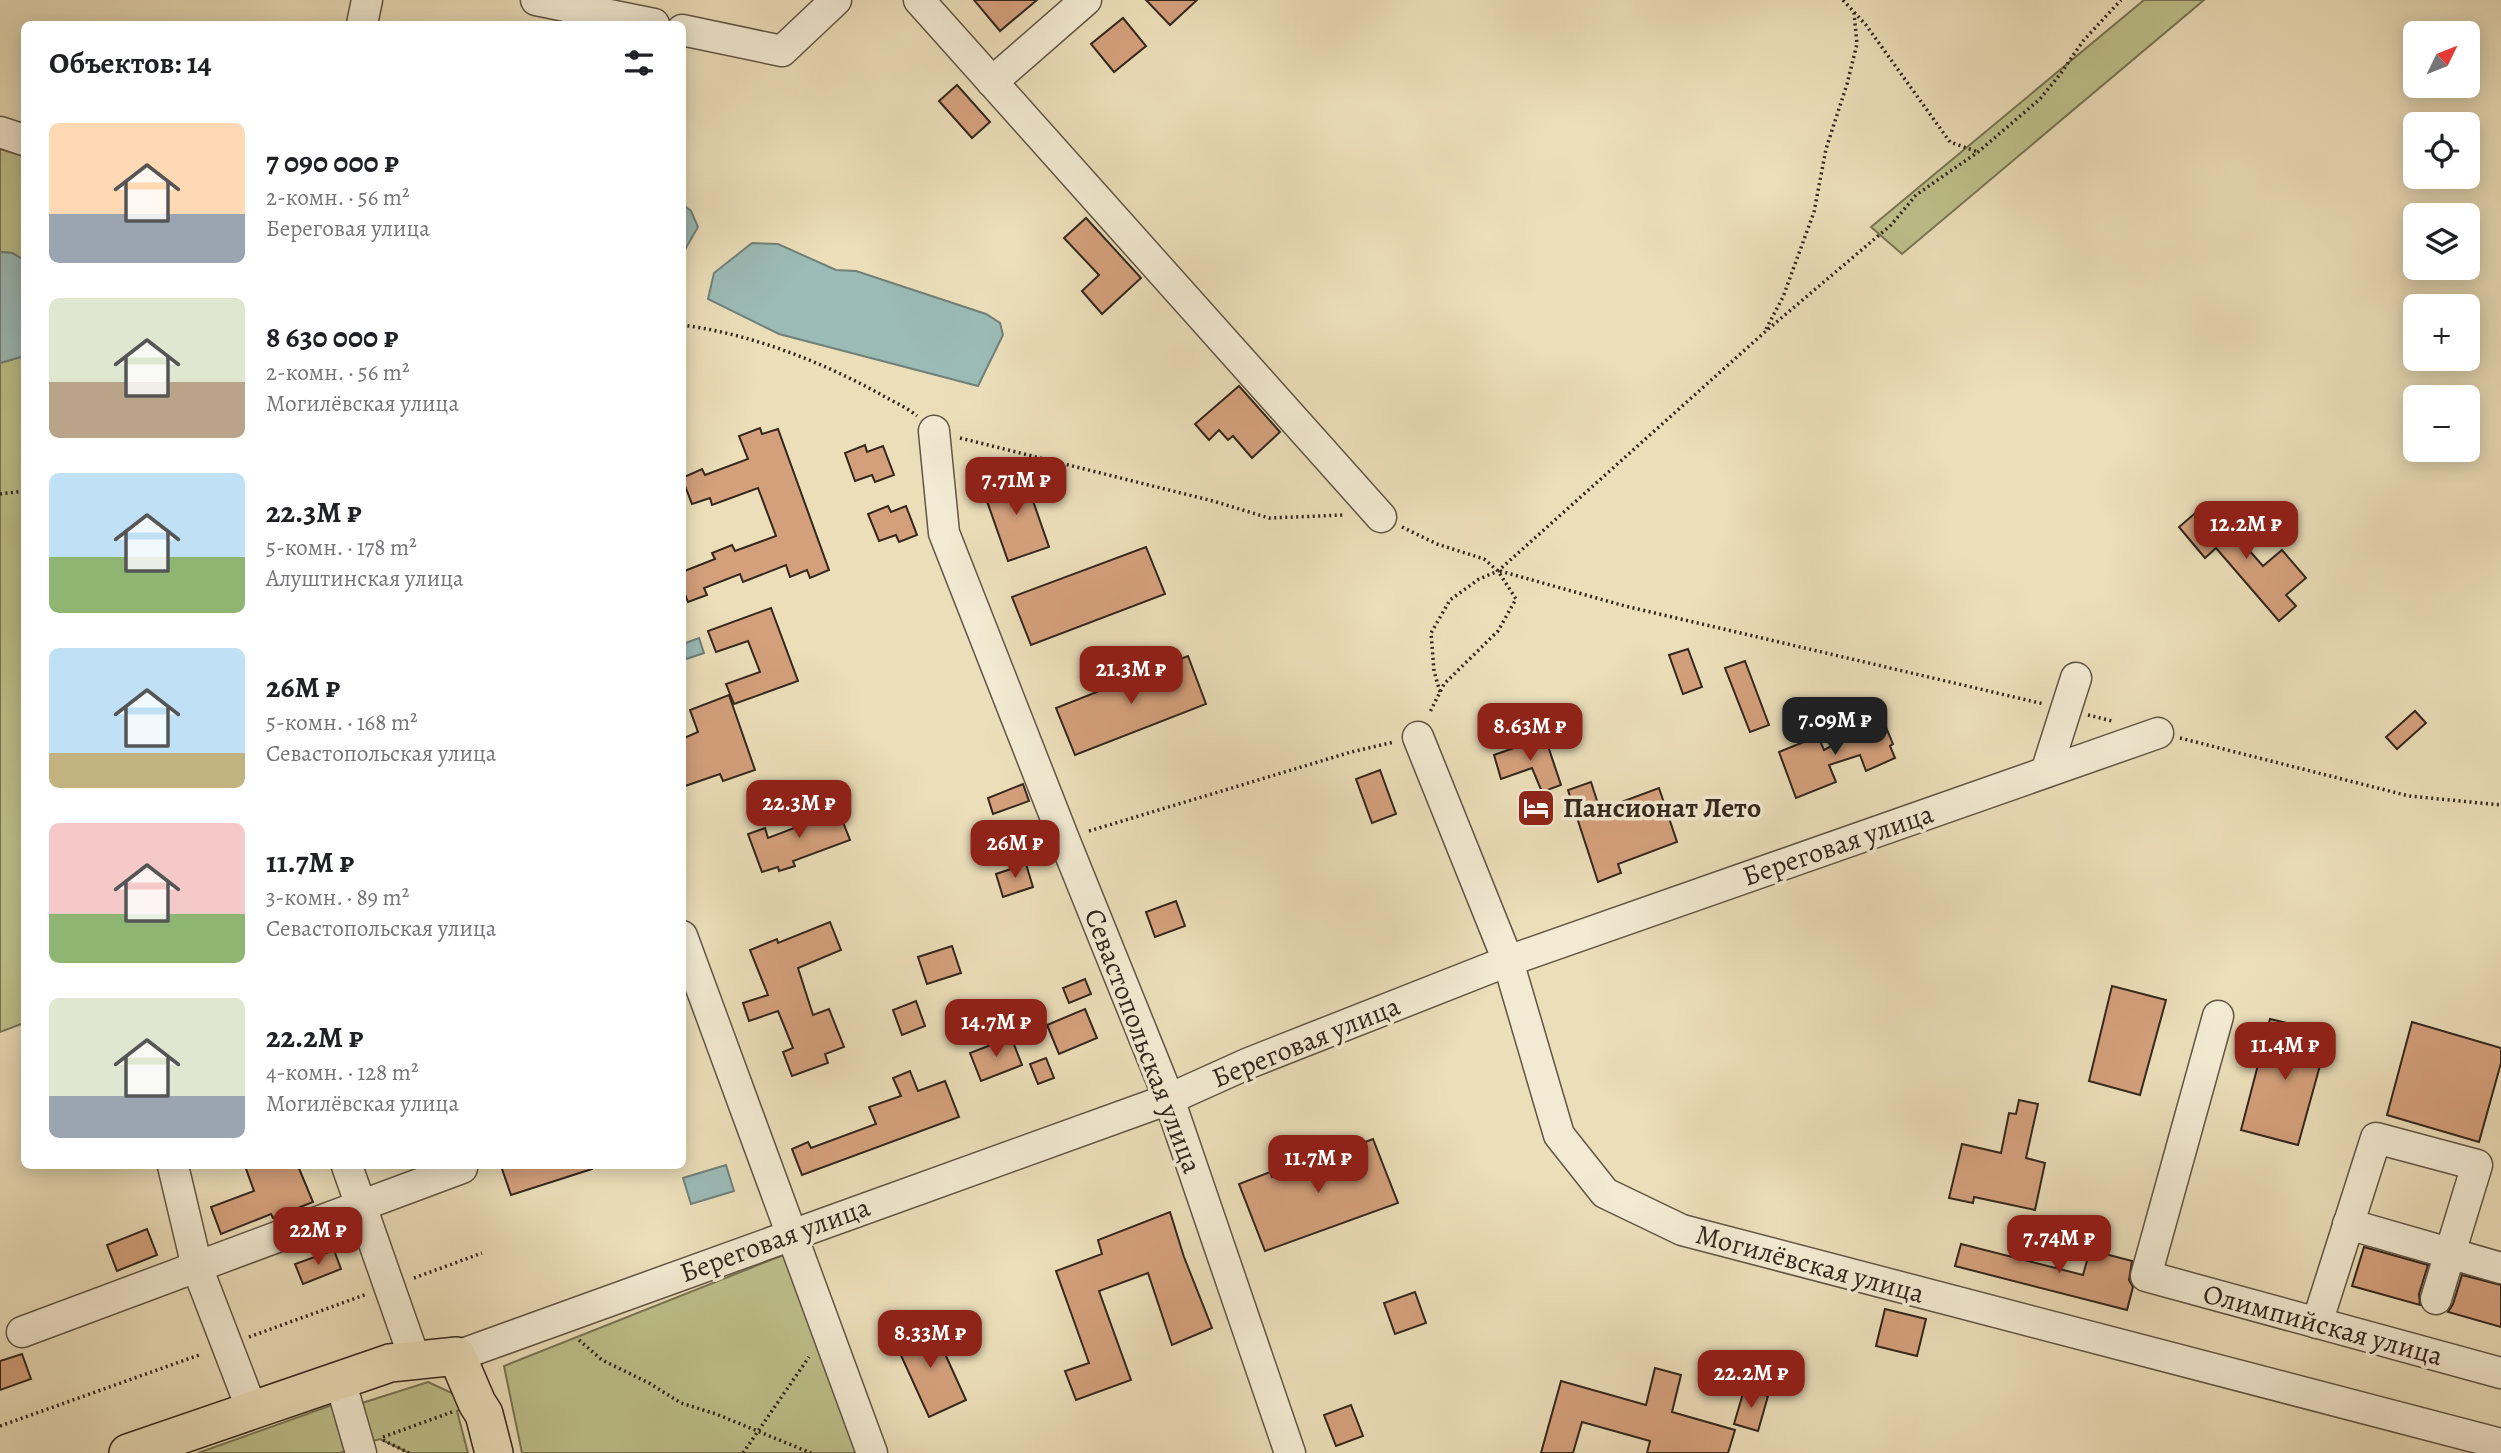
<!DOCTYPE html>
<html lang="ru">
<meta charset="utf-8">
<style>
body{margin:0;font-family:Alegreya,serif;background:#f6f6f6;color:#202124;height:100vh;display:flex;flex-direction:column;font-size:26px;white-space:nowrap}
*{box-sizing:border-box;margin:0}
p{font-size:23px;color:#757577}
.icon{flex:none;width:38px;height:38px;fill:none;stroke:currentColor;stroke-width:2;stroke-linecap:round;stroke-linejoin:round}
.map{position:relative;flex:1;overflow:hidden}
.details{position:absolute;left:21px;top:21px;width:665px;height:1148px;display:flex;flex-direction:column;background:#fff;border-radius:10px;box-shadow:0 4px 18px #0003}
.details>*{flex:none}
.needle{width:46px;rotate:47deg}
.buttons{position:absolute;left:2403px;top:21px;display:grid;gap:14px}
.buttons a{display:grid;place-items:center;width:77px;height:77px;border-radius:10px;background:#fff;box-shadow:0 4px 18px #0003;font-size:35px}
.price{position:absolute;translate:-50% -60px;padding:0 16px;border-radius:14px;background:#8f2418;color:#fff;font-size:23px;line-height:46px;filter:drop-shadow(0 2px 4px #0008)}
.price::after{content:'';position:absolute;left:50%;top:42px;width:21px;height:16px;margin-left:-10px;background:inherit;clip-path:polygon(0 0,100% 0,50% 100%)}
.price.on{background:#222;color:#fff}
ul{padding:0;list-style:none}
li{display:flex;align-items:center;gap:21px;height:175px;padding:0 28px}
li span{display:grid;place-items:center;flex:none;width:196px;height:140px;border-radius:10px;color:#555}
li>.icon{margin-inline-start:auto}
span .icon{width:84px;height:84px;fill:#fffc;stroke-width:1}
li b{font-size:30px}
h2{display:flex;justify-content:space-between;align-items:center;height:84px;padding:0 28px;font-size:30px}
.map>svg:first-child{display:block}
</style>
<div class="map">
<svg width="2501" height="1453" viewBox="0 0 2501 1453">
<rect width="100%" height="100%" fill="#ebdeb9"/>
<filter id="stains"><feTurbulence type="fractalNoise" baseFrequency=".00286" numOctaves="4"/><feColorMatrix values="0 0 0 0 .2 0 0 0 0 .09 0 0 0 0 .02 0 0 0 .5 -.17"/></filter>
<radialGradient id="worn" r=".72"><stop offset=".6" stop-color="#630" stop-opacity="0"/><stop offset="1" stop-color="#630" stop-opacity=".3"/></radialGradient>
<g fill="#bdc08b" stroke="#787454" stroke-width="2">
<path d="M 2144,0 L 2204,0 L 1902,254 L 1871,227 Z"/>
<path d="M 0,149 L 24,156 L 24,260 L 12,253 L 0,252 Z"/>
<path d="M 24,356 L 24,1023 L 0,1032 L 0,363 Z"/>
<path d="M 786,1254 L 860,1446 L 854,1453 L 522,1453 L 504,1366 Z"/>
<path d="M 428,1382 L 452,1393 L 467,1406 L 457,1411 L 468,1453 L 409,1453 L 380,1439 L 373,1441 L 359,1404 Z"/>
<path d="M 346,1400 L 359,1446 L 340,1453 L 198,1453 Z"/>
</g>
<g fill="#9bbbb7" stroke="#718079" stroke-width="2">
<path d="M 683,205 L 691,211 L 698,227 L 683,253 Z"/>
<path d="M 752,243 L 778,244 L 836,270 L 856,271 L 986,314 L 1000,323 L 1003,335 L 978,386 L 779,334 L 708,299 L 714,273 Z"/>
<path d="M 0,252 L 12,253 L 24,260 L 24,356 L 0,363 Z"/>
<path d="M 699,638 L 704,653 L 683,660 L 683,644 Z"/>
<path d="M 726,1165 L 734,1191 L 691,1204 L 683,1178 Z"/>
</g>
<g fill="#d4a07c" stroke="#33271d" stroke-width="2">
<path d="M 974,0 L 1037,0 L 1000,31 Z"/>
<path d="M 1146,0 L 1197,0 L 1170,25 Z"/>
<path d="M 1123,18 L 1146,46 L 1114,72 L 1091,44 Z"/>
<path d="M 957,85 L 990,122 L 972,138 L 939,101 Z"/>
<path d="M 1086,218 L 1141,278 L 1102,314 L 1082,291 L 1099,275 L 1064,238 Z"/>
<path d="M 1239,386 L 1280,432 L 1252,458 L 1233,436 L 1228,440 L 1219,430 L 1209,440 L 1195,424 Z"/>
<path d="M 760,428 L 762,434 L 778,429 L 829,570 L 810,578 L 807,570 L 790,577 L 786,565 L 743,582 L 740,574 L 704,588 L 707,595 L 688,602 L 682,586 L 682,572 L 715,559 L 712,553 L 732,545 L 735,551 L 776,536 L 758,488 L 712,505 L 710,498 L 692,504 L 682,478 L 702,469 L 705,475 L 748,459 L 739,436 Z"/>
<path d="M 865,445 L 867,452 L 883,446 L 894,475 L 875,482 L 872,475 L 855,481 L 845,453 Z"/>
<path d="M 1023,472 L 1049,547 L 1008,561 L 982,487 Z"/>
<path d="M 2207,503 L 2263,566 L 2282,550 L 2306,578 L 2286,595 L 2296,606 L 2279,621 L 2216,548 L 2205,558 L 2179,527 Z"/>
<path d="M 888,506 L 891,512 L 906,506 L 917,535 L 899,542 L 896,535 L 879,541 L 868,514 Z"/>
<path d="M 1146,547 L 1165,594 L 1031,645 L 1012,597 Z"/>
<path d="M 771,608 L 798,681 L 734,704 L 726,684 L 760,672 L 748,641 L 716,652 L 708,631 Z"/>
<path d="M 1688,649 L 1702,687 L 1683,694 L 1669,655 Z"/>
<path d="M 1188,656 L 1206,704 L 1075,755 L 1056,708 Z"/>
<path d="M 1745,661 L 1769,725 L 1750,732 L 1725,668 Z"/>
<path d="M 729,695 L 755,770 L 723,781 L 720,774 L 682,787 L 682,739 L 698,732 L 690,710 Z"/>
<path d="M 2415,711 L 2426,723 L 2397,749 L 2386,737 Z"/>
<path d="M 1877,716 L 1883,720 L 1893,744 L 1890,746 L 1895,758 L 1866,771 L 1860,755 L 1829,765 L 1836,782 L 1796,798 L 1779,752 L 1818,736 L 1824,750 L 1863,729 L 1866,722 Z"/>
<path d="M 1545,737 L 1561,785 L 1542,792 L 1532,768 L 1501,779 L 1494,755 Z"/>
<path d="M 1380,770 L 1396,814 L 1372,823 L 1356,779 Z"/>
<path d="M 1591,782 L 1600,810 L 1659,788 L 1677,842 L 1618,864 L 1621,873 L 1598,882 L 1568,790 Z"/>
<path d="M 1023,784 L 1029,801 L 993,814 L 988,798 Z"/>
<path d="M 819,807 L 822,813 L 837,807 L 850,840 L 793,861 L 795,866 L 779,871 L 778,867 L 762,872 L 748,834 L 765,828 L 768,838 L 805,824 L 801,814 Z"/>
<path d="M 1026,864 L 1033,887 L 1003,897 L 996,874 Z"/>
<path d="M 1176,901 L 1185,926 L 1155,937 L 1146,912 Z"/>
<path d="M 830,922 L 841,950 L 798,968 L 813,1015 L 829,1009 L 844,1047 L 825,1054 L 828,1063 L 792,1076 L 783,1052 L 793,1048 L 778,1011 L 749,1021 L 743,1003 L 768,995 L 750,950 L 777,939 L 778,943 Z"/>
<path d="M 952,946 L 961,973 L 927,984 L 918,957 Z"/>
<path d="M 1085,979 L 1091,994 L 1069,1003 L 1063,988 Z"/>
<path d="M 2112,986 L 2166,1000 L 2140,1095 L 2089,1081 Z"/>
<path d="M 916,1001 L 925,1026 L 902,1035 L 893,1010 Z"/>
<path d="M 1085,1009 L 1097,1038 L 1059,1054 L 1047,1025 Z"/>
<path d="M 2270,1019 L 2329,1033 L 2298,1145 L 2241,1130 Z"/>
<path d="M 2412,1022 L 2501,1048 L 2501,1063 L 2479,1142 L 2387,1115 Z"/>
<path d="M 1011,1037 L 1022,1065 L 981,1081 L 970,1053 Z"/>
<path d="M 1046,1058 L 1054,1078 L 1038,1084 L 1030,1064 Z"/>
<path d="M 910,1071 L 918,1091 L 945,1081 L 959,1117 L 802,1175 L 792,1149 L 808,1142 L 811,1148 L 876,1124 L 869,1107 L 901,1096 L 893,1078 Z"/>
<path d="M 2019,1100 L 2038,1104 L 2026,1158 L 2045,1163 L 2035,1210 L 1974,1197 L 1973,1203 L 1949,1198 L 1962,1144 L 2001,1153 L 2009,1113 L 2016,1114 Z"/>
<path d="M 1373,1139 L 1398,1203 L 1265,1251 L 1239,1184 L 1270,1172 L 1272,1177 Z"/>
<path d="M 245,1166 L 298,1166 L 313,1202 L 273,1218 L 271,1214 L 221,1234 L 211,1207 L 254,1191 Z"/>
<path d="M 501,1166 L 592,1166 L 592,1169 L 511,1195 Z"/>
<path d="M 1170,1212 L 1184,1257 L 1212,1328 L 1172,1345 L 1148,1273 L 1099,1291 L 1131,1380 L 1076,1400 L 1065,1371 L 1089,1363 L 1056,1271 L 1102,1254 L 1098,1240 Z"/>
<path d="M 147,1229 L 157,1255 L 117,1271 L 107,1245 Z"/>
<path d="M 1961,1244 L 2083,1275 L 2090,1250 L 2132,1261 L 2129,1280 L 2133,1287 L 2127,1310 L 1955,1266 Z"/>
<path d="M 2364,1247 L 2428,1265 L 2419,1294 L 2420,1305 L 2352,1286 Z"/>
<path d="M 334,1250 L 341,1269 L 303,1284 L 295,1264 Z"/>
<path d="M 2462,1275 L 2501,1285 L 2501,1327 L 2448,1312 L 2453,1304 Z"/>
<path d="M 1415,1292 L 1426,1323 L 1395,1334 L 1384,1303 Z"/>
<path d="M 1885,1309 L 1926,1319 L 1917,1356 L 1876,1346 Z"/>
<path d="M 931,1323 L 966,1400 L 929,1417 L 894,1340 Z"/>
<path d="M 22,1354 L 31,1379 L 0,1390 L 0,1361 Z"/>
<path d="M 1655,1368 L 1681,1375 L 1672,1412 L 1735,1430 L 1728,1453 L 1647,1453 L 1650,1441 L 1582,1422 L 1573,1453 L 1541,1453 L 1561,1381 L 1646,1405 Z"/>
<path d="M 1744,1390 L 1768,1396 L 1758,1431 L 1734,1424 Z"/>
<path d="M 1351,1405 L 1363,1436 L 1336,1446 L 1324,1415 Z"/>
</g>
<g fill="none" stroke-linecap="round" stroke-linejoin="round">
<defs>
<g id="minor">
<path d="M 536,0 L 654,24"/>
<path d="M 919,0 L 1381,517"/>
<path d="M 362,24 L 367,0"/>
<path d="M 682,30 L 782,51 L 836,0"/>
<path d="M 992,82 L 1086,0"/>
<path d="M 0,132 L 24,140"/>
<path d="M 934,431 L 944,533 L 1064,839 L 1169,1099 L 1290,1453"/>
<path d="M 1418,737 L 1508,961 L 1559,1135 L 1605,1193 L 1682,1230 L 2501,1444"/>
<path d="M 2046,772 L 2076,678"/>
<path d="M 682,936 L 872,1453"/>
<path d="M 2218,1016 L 2146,1276 L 2501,1373"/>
<path d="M 173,1166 L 197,1267 L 252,1410"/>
<path d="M 347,1166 L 415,1360"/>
<path d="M 2348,1224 L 2501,1268"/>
<path d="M 2317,1323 L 2376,1138 L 2477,1165 L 2436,1299"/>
<path d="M 22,1332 L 462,1168"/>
<path d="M 457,1356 L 1169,1099 L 1249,1063 L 1508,961 L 2158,733"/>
<path d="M 340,1380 L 361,1453"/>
</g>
<path id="major" d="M 128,1453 L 390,1363 L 457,1356 L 477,1403 L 484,1414 L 494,1453"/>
</defs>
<use href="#minor" stroke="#615544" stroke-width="33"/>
<use href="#major" stroke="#33271d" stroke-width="40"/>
<g stroke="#33271d" stroke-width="3.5" stroke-dasharray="2 3.5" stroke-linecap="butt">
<path d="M 1843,0 L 1866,25 L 1950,142 L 1978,152"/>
<path d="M 682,325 C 751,334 820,361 880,394 C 892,401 906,407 917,416"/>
<path d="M 1766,329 L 1783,297 L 1814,212 L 1826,149 L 1847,84 L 1857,44 L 1854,13"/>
<path d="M 960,438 L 1213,501 L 1269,518 L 1344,515"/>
<path d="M 0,494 L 24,491"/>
<path d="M 1402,527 L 1437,544 L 1484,559 L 1498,571 L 1516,599 L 1498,631 L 1444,684 L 1429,714"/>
<path d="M 1500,571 L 1625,606 L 2044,704"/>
<path d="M 1440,692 L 1434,671 L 1431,633 L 1450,600 L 1479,579 L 1498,571 L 1766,331 L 1891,225 L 1916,195 L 1978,152 L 2040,99 L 2061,73 L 2083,41 L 2121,0"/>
<path d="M 2088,715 L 2112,721"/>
<path d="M 2180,738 L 2409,796 L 2501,805"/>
<path d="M 1089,831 L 1351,752 L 1394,742"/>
<path d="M 414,1278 L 482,1253"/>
<path d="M 249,1337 L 367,1294"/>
<path d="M 579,1340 L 602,1360 L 649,1383 L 681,1403 L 716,1414 L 811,1453"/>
<path d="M 0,1426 L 202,1354"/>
<path d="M 383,1437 L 452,1412"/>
<path d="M 383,1440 L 409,1453"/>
<path d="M 743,1453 L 809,1357"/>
</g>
<use href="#minor" stroke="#f2ead2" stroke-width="30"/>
<use href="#major" stroke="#ebdeb9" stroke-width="37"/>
</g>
<defs>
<symbol id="hotel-square" viewBox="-11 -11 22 22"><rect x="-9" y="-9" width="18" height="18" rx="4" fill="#8f2418" stroke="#f2ead2"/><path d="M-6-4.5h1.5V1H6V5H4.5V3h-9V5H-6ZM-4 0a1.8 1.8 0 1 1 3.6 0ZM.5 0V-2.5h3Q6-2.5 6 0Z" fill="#fff"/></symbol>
</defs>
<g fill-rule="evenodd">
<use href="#hotel-square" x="1514" y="786" width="44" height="44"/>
</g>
<g text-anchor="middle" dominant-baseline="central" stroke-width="7" stroke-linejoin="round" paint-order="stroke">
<g font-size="28" font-weight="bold" fill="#33271d" stroke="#f2ead2" text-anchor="start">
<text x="1563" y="808">Пансионат Лето</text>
</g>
<g font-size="28" fill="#33271d" stroke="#f2ead2">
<text transform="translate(1838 845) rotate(-19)">Береговая улица</text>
<text transform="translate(1143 1041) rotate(69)">Севастопольская улица</text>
<text transform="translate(1306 1042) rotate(-22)">Береговая улица</text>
<text transform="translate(775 1240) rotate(-20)">Береговая улица</text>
<text transform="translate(1810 1264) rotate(15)">Могилёвская улица</text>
<text transform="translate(2323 1325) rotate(15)">Олимпийская улица</text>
</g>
</g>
<rect width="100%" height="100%" filter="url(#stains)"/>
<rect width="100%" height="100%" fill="url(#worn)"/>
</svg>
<div class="buttons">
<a><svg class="needle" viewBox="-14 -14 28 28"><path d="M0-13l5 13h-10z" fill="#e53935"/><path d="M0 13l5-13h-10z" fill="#757577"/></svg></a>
<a><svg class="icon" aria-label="locate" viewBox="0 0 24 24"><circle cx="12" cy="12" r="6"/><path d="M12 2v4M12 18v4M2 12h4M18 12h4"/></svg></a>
<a><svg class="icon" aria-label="layers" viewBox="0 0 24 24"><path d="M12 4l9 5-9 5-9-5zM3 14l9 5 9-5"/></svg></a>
<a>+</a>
<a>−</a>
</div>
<b class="price" style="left:1016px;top:517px">7.71M ₽</b>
<b class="price" style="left:2246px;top:561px">12.2M ₽</b>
<b class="price" style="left:1131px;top:706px">21.3M ₽</b>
<b class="price on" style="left:1835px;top:757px">7.09M ₽</b>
<b class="price" style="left:1530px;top:763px">8.63M ₽</b>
<b class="price" style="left:799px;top:840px">22.3M ₽</b>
<b class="price" style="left:1015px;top:880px">26M ₽</b>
<b class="price" style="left:996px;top:1059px">14.7M ₽</b>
<b class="price" style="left:2285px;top:1082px">11.4M ₽</b>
<b class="price" style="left:1318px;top:1195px">11.7M ₽</b>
<b class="price" style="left:318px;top:1267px">22M ₽</b>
<b class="price" style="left:2059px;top:1275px">7.74M ₽</b>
<b class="price" style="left:930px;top:1370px">8.33M ₽</b>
<b class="price" style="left:1751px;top:1410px">22.2M ₽</b>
<section class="details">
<h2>Объектов: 14<svg class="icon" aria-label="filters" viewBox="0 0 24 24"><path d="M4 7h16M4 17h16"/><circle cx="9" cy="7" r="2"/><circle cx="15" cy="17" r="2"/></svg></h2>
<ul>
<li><span style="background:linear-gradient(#ffd9b3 65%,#9aa5b1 0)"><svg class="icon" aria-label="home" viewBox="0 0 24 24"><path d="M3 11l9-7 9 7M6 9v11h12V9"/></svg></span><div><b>7 090 000 ₽</b><p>2-комн. · 56 m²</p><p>Береговая улица</p></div></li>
<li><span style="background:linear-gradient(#dfe7d0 60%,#b9a48a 0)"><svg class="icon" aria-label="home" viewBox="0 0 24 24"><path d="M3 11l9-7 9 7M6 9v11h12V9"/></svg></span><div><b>8 630 000 ₽</b><p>2-комн. · 56 m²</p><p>Могилёвская улица</p></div></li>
<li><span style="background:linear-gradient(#bfe0f5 60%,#8fb573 0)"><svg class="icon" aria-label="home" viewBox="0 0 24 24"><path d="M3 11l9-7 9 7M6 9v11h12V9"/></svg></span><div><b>22.3M ₽</b><p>5-комн. · 178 m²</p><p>Алуштинская улица</p></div></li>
<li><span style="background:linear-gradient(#bfe0f5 75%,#c2b280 0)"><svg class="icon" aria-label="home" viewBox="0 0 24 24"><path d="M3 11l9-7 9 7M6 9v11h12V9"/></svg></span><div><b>26M ₽</b><p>5-комн. · 168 m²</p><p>Севастопольская улица</p></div></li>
<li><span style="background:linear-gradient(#f6c9c9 65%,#8fb573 0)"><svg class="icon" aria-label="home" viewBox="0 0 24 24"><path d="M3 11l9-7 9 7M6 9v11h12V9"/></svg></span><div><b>11.7M ₽</b><p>3-комн. · 89 m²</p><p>Севастопольская улица</p></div></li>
<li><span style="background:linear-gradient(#dfe7d0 70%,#9aa5b1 0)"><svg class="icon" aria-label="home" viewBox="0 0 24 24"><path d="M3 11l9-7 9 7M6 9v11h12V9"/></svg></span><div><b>22.2M ₽</b><p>4-комн. · 128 m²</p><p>Могилёвская улица</p></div></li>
</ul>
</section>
</div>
